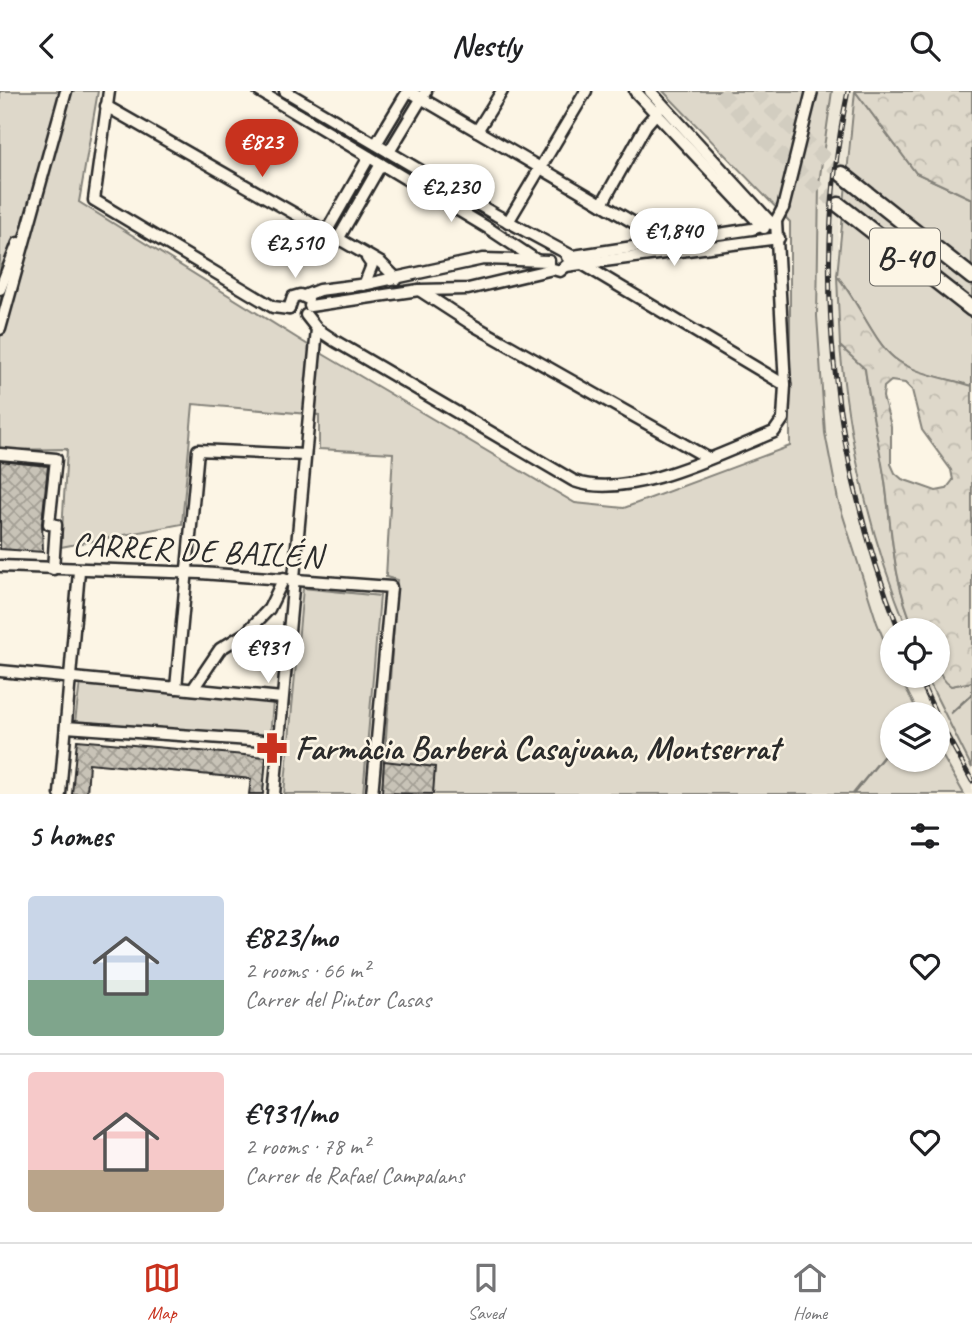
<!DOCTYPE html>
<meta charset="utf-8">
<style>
body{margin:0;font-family:Caveat,sans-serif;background:#f2f2f2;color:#202124;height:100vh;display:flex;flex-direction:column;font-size:26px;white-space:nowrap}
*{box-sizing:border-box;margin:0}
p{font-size:23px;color:#757577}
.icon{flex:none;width:38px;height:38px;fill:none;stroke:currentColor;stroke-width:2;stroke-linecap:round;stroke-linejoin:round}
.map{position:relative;height:703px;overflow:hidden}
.panel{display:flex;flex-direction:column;background:#fff;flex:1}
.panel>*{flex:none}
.controls{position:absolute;left:880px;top:527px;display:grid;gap:14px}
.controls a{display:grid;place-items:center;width:70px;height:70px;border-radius:50%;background:#fff;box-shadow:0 2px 5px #0004;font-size:35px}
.price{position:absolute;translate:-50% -60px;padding:0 16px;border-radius:24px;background:#fff;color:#222;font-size:23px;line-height:46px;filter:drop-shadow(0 2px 4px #0008)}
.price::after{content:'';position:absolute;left:50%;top:42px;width:21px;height:16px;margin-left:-10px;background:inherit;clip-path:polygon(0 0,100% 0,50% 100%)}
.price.selected{background:#c8321e;color:#fff}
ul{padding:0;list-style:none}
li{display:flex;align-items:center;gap:21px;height:175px;padding:0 28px}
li+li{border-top:2px solid #e0e0e0}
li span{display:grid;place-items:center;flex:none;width:196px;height:140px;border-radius:7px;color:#555}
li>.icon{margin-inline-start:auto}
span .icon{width:84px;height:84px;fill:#fffc;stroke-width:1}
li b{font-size:30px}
h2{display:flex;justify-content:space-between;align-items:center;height:84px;padding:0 28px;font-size:30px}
header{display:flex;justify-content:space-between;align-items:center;height:91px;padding:0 28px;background:#fff;font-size:32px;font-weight:700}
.tab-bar{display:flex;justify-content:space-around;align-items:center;height:98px;border-top:2px solid #e0e0e0;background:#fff;font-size:19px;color:#757577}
.tab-bar a{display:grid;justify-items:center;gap:4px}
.tab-bar .selected{color:#c8321e}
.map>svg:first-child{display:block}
</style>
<header><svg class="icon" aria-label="back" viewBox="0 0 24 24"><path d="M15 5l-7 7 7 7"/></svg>Nestly<svg class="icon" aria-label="search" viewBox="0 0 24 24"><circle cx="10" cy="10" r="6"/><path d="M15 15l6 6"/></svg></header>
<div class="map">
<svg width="972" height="703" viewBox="0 0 972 703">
<defs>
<pattern id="forest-crowns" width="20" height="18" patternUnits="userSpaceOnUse" patternTransform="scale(1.75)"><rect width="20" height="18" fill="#ded8ca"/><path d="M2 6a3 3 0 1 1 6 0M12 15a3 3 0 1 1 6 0" fill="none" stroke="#bfbaae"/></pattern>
<pattern id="building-cross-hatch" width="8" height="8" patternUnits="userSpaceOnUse" patternTransform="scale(1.75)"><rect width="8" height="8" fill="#c8c3b7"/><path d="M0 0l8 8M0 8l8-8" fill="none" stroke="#a39f95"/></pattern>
</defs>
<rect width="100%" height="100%" fill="#fcf5e5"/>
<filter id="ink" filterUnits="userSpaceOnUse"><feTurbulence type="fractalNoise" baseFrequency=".0143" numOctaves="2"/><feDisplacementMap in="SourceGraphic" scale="14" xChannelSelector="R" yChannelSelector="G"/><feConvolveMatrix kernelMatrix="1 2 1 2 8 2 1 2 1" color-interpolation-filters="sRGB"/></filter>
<g filter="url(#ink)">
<g fill="#ece6d7">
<path d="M 832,0 L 854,0 L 838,148 L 837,217 L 845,311 L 859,390 L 890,497 L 908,539 L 892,539 L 892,569 L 877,532 L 838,409 L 825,342 L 817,225 L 819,92 Z"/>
<path d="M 899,585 L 926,585 L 972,677 L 972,703 L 964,703 L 938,657 L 938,623 L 919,623 Z"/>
</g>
<g fill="#ded8ca" stroke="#84827a" stroke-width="2">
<path d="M 0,0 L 98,0 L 79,111 L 321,262 L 575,412 L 624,417 L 790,355 L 790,131 L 663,0 L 832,0 L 819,92 L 817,225 L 825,342 L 838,409 L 877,532 L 892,569 L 892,584 L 899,585 L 919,623 L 892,623 L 892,668 L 938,668 L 938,657 L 964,703 L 382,703 L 397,489 L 386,486 L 393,362 L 319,358 L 319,324 L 193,313 L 182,433 L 61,456 L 67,358 L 0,359 Z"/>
<path d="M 855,0 L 916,82 L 972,108 L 972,295 C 947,287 914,284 894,267 C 873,250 857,208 837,185 Z"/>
<path d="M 840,255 L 865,277 C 870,316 880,352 885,390 C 892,441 893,492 915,539 L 908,539 C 870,447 849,354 840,255 Z"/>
<path d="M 303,497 L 380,505 L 363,703 L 284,703 Z"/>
<path d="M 938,581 L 951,595 L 972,591 L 972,677 L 926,585 L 938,584 Z"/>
<path d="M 80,591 L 273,611 L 270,646 L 75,631 Z"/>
</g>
<g fill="url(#forest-crowns)" stroke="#84827a" stroke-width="2" fill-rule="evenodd">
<path d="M 855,0 L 972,0 L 972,108 L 916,82 Z"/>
<path d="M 837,185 C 857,208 874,251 894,267 C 914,283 947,287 972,295 L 972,591 L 951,595 C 932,583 938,559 938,539 L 915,539 C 893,492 892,441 885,390 C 879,352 870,316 865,278 L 840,255 ZM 891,290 L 905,292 L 912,299 L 922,339 L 951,379 L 953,389 L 946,398 L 936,400 L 902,388 L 895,382 L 891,373 L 891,335 L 883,306 L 884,296 Z"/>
</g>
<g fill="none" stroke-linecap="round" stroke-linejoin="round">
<g stroke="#7d7b74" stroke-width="2.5">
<path d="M 951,622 L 972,603"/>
<path d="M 853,703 L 892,655"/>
</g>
</g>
<g fill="url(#building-cross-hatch)" stroke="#2b2b2b" stroke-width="2">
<path d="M 0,370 L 48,375 L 42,432 L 43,461 L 0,458 Z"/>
<path d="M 77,649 L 266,666 L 263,703 L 249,703 L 251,688 L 89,672 L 87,703 L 72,703 Z"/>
<path d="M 384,670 L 435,676 L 433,703 L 382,702 Z"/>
</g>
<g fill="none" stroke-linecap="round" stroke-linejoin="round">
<g stroke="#d2cdc0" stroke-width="14" stroke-dasharray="14 7" stroke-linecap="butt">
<path d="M 720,0 C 756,42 795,80 839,114"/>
<path d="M 756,0 L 771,18 L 842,83"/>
</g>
<defs>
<g id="minor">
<path d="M 109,0 L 94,109 L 273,216 L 289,218"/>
<path d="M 259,0 L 488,137 L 536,169"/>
<path d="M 285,0 L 496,124 L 572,165"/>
<path d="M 409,0 L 665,150"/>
<path d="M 635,0 L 764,137"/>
<path d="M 650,0 L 772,133"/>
<path d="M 106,15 L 381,172 L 397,188"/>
<path d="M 477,40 L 502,0"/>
<path d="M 376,53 L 408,0"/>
<path d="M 389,61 L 426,0"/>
<path d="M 602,113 L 646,34 L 658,20"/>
<path d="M 508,131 L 586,0"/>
<path d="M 325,143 L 369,66"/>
<path d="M 337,150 L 381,73"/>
<path d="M 567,166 L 752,138 L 776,130"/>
<path d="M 584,174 L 785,294"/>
<path d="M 566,175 L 779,147"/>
<path d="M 364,194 L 372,174 L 367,167"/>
<path d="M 0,198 L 18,152"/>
<path d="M 419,199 L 473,234 L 708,367"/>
<path d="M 304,205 L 319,199 L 367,193 L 483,168 L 549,170"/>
<path d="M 310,215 L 419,199 L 468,198 L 553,178 L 560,180 L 566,175"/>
<path d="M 289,218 L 293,206 L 300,204 L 308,208"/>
<path d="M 306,224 L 317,238 L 335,250 L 574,390 C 629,410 722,362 774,341 L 783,328 L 785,294 L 776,130 L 783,117"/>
<path d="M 0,238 L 66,0"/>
<path d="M 0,363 L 56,368 L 49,433 L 56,434 L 53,478"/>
<path d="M 0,475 L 201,482 L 391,496 L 372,703"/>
<path d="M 0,580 L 282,607"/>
<path d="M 176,597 L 198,359 L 305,364"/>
<path d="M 193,598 L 220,558 L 246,542 L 269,518 L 284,487"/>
<path d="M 66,636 L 278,651"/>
<path d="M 60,703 L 79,480"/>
<path d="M 274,703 L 317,238"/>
</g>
<g id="highway">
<path d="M 842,83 L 972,186"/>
<path d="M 839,114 L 972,218"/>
</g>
</defs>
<use href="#minor" stroke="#2b2b2b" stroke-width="15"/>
<use href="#highway" stroke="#2b2b2b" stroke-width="19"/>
<use href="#minor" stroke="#fcf5e5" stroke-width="10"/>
<use href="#highway" stroke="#fcf5e5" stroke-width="14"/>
<defs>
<g id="rail">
<path d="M 848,0 C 810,181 832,368 899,539"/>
<path d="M 918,584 L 936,623"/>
<path d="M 938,628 L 972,690"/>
</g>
</defs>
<use href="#rail" stroke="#2b2b2b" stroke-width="5"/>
<use href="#rail" stroke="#fcf5e5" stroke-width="2.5" stroke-dasharray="8" stroke-linecap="butt"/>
<defs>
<path id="minor-bridge" d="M 783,117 L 812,0"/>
</defs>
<use href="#minor-bridge" stroke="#2b2b2b" stroke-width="15" stroke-linecap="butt"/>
<use href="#minor-bridge" stroke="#fcf5e5" stroke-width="10"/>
</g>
</g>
<defs>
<symbol id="pharmacy-bare" viewBox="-9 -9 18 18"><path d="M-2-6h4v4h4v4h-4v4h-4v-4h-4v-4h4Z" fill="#c8321e" stroke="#fcf5e5" stroke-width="2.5" paint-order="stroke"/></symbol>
</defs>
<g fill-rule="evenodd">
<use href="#pharmacy-bare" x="250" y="635" width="44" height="44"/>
</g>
<g text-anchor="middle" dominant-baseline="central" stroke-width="5" stroke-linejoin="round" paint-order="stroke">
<rect fill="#fcf5e5" stroke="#6a6863" stroke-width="2" x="870" y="137.5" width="70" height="57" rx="5"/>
<g font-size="32" font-weight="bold" fill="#2b2b2b">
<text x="905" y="166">B-40</text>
</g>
<g font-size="33" fill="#2b2b2b" stroke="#fcf5e5">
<text transform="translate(197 459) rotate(3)">CARRER DE BAILÉN</text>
</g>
<g font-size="33" font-weight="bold" fill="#2b2b2b" stroke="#fcf5e5" text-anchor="start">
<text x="295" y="657">Farmàcia Barberà Casajuana, Montserrat</text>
</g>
</g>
</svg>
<div class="controls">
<a><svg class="icon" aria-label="locate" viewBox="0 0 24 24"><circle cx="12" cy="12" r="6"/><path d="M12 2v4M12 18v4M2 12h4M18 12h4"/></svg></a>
<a><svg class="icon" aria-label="layers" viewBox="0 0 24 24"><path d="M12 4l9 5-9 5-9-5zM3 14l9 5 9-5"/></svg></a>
</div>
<b class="price selected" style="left:262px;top:88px">€823</b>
<b class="price" style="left:451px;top:133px">€2,230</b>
<b class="price" style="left:674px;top:177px">€1,840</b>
<b class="price" style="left:295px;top:189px">€2,510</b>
<b class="price" style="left:268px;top:594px">€931</b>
</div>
<section class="panel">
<h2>5 homes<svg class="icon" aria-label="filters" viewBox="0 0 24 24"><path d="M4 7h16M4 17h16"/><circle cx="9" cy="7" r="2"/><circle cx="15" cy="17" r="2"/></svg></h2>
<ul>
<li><span style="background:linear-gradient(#c9d6e8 60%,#7fa58c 0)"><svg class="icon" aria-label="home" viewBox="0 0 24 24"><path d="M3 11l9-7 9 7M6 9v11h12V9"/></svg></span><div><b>€823/mo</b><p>2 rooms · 66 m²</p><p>Carrer del Pintor Casas</p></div><svg class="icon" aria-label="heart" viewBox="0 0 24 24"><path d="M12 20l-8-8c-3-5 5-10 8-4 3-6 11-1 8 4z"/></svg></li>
<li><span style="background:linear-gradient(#f6c9c9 70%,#b9a48a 0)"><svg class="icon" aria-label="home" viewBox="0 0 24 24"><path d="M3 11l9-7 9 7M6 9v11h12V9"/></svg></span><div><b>€931/mo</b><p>2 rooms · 78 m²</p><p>Carrer de Rafael Campalans</p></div><svg class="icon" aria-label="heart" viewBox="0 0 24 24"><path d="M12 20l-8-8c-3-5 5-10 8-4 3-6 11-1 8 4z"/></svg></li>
</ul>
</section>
<nav class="tab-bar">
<a class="selected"><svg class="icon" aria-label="map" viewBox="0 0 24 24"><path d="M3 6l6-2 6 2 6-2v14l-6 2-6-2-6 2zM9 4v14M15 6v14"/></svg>Map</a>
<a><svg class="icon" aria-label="saved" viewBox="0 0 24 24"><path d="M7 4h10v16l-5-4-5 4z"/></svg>Saved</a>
<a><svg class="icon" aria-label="home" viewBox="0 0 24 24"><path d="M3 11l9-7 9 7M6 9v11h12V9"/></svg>Home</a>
</nav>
